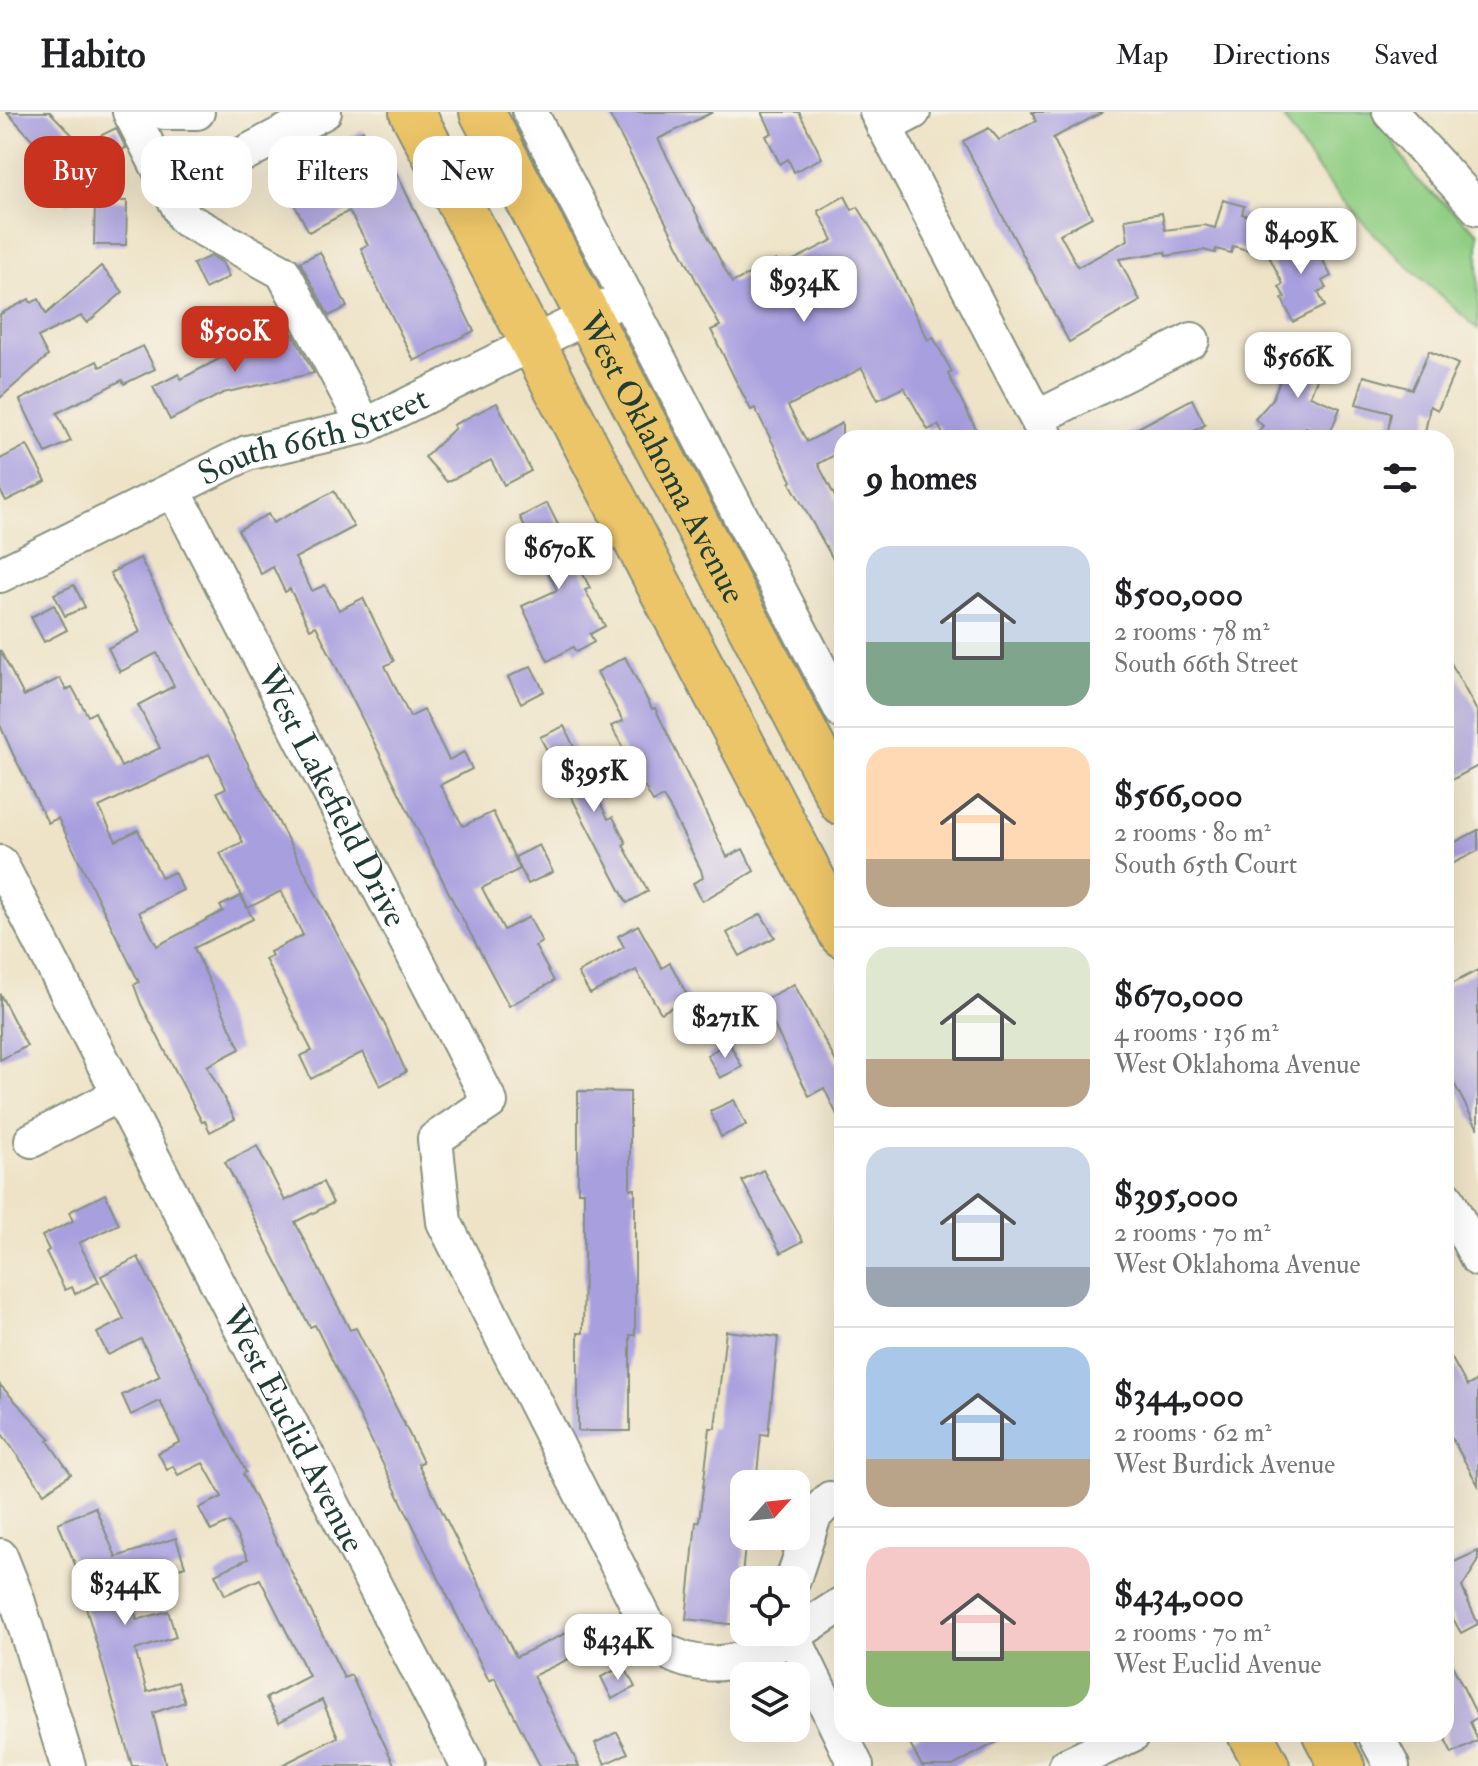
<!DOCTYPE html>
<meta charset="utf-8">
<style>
body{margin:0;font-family:"IM FELL Double Pica",serif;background:#f2f2f2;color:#202124;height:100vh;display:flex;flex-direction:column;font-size:30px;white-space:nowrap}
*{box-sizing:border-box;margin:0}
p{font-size:26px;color:#757577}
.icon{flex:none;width:44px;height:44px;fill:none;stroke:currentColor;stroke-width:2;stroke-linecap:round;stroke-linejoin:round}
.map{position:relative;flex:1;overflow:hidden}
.details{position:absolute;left:834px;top:318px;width:620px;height:1312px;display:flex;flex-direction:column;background:#fff;border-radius:24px;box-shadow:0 8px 32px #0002}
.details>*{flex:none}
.top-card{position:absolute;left:24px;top:24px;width:690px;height:72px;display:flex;gap:16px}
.needle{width:52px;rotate:63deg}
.controls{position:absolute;left:730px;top:1358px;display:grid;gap:16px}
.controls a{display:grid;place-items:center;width:80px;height:80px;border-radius:16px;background:#fff;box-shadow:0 8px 32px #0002;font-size:40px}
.price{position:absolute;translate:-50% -68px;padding:0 18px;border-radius:16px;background:#fff;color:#222;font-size:26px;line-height:52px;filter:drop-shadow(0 2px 4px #0008)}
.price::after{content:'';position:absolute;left:50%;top:48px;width:24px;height:18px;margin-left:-12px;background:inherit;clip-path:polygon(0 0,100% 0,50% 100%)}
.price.current{background:#c8321e;color:#fff}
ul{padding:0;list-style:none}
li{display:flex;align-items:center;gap:24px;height:200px;padding:0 32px}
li+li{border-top:2px solid #e0e0e0}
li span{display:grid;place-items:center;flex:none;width:224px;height:160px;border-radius:24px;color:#555}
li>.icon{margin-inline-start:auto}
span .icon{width:96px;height:96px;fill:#fffc;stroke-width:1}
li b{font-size:34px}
h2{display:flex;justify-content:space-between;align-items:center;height:96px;padding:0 32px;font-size:34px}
.tag{padding:0 28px;border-radius:24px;background:#fff;box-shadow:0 8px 32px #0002;font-size:28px;line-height:72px}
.tag.current{background:#c8321e;color:#fff}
header{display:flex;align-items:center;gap:48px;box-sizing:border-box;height:112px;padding:0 40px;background:#fff;border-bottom:2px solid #e0e0e0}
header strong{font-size:38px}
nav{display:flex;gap:44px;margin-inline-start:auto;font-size:28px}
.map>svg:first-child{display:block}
</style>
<header>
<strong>Habito</strong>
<nav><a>Map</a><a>Directions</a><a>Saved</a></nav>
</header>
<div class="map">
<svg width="1478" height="1654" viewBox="0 0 1478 1654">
<rect width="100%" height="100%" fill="#f7f3e8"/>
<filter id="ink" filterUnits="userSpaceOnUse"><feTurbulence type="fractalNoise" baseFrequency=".0125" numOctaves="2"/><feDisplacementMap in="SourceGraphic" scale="16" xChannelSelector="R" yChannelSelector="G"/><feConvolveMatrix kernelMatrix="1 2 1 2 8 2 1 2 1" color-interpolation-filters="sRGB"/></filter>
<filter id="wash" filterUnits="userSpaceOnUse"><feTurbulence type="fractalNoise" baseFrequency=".006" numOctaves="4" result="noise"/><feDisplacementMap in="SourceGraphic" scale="32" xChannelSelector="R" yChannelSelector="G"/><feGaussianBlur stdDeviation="1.8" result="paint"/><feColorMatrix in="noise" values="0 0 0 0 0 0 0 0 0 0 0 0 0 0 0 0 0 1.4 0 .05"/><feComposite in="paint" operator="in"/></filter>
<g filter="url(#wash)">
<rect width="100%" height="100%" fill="#eee3c7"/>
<path fill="#90ce83" stroke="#58865c" stroke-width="2" d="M 1281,0 L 1375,0 L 1417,68 L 1478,121 L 1478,217 C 1405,152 1328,88 1281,0 Z"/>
<g id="blocks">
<g fill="#a89fdf">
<path d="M 7,0 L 50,0 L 82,33 L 116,16 L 126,36 L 88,54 L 99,76 L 67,92 L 39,35 Z"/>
<path d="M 608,0 L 713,0 L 658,27 L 732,171 L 776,148 L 780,155 L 833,128 L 818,99 L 845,84 L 852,98 L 858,95 L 880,131 L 928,228 L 933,225 L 952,260 L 948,262 L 977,319 L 964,326 L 945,326 L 938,313 L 928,318 L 904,275 L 878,288 L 862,256 L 788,294 L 807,330 L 842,311 L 842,339 L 818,352 L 842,398 L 842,463 L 790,371 L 792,369 L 755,296 L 751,298 L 735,267 L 711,218 L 720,214 Z"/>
<path d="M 762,0 L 799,0 L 822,46 L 794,60 L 788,47 L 780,52 L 766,24 L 772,21 Z"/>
<path d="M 1032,0 L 1103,0 L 1053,26 L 1092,105 L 1060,122 L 1078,155 L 1128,128 L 1125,107 L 1162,101 L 1165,118 L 1204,113 L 1215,116 L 1223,88 L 1244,94 L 1242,102 L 1263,108 L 1254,140 L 1233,134 L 1231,141 L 1216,137 L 1215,141 L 1203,138 L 1166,144 L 1165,140 L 1119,147 L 1140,189 L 1069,230 L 963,29 L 989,16 L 999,28 L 1036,9 Z"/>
<path d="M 363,18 L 378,45 L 386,40 L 474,219 L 414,249 L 372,164 L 361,136 L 368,133 L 349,99 L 309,120 L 294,92 L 320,78 L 305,48 Z"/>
<path d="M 95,88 L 127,89 L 126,133 L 94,133 Z"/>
<path d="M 1309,121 L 1331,164 L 1322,169 L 1326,176 L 1318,180 L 1325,194 L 1293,210 L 1282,187 L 1285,185 L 1279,175 L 1283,172 L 1268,142 Z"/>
<path d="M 320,140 L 347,195 L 329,204 L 300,150 Z"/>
<path d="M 211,144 L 222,150 L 229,165 L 205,177 L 193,152 Z"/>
<path d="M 101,154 L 123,180 L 87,211 L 81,204 L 38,225 L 48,244 L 0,286 L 0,202 L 29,187 L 31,191 L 39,187 L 46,202 Z"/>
<path d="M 293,222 L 314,261 L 223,281 L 170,308 L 153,275 L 179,262 L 181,267 L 223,245 L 221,238 Z"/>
<path d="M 1296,230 L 1327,243 L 1310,284 L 1340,296 L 1329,324 L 1306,315 L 1296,326 L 1251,326 L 1263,314 L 1255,307 L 1272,288 Z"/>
<path d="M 143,234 L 155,257 L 124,272 L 122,268 L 57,301 L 71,329 L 46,341 L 20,288 L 97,249 L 100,255 Z"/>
<path d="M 1429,239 L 1458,252 L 1438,298 L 1430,294 L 1424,326 L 1387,326 L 1391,301 L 1356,292 L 1364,264 L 1412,277 Z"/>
<path d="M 1192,287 L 1205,313 L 1181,326 L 1119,326 Z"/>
<path d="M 497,291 L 531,359 L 504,373 L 491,348 L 447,370 L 425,345 L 455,316 L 453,313 Z"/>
<path d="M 27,333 L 46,369 L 6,389 L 0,378 L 0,347 Z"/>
<path d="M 334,379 L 354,415 L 295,446 L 312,479 L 325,473 L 339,498 L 363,486 L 394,549 L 385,554 L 410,605 L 424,598 L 449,648 L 464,640 L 472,657 L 440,673 L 463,714 L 493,700 L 520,757 L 482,776 L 504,818 L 529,805 L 542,830 L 535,834 L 554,869 L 509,894 L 453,789 L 316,514 L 310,517 L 290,477 L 285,480 L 273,455 L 261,462 L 238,418 L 268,402 L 273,411 Z"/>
<path d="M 547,391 L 590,476 L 585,478 L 605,514 L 590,522 L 594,530 L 576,540 L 573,535 L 548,549 L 522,494 L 557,478 L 520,405 Z"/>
<path d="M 140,446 L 387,917 L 406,960 L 380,974 L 363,940 L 311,967 L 300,944 L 312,939 L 265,847 L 272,844 L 270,840 L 303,823 L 281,779 L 248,796 L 220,741 L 243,730 L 217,680 L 226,676 L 209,642 L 99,695 L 116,729 L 138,718 L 162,766 L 174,760 L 183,778 L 139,800 L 157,834 L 223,799 L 220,794 L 241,784 L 253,807 L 194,836 L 240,937 L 207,954 L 235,1007 L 210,1020 L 205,1009 L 202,1010 L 141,892 L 134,873 L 139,870 L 58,706 L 48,711 L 13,642 L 0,613 L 0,538 L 24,584 L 60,566 L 66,578 L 72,575 L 88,604 L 95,600 L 121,655 L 160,636 L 138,593 L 174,574 L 157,541 L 120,560 L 108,536 L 140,520 L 110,461 Z"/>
<path d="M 74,473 L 85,495 L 65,504 L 54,482 Z"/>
<path d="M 54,493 L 67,518 L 44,530 L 31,505 Z"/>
<path d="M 1446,542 L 1478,601 L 1478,654 L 1446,671 Z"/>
<path d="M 625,545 L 652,597 L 655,596 L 727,745 L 743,737 L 754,759 L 702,789 L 693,771 L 703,766 L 701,758 L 671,698 L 663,685 L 653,690 L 611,614 L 623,609 L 597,560 Z"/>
<path d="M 531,554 L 544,579 L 521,591 L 508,565 Z"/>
<path d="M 564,614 L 608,707 L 613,705 L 626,731 L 623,733 L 648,779 L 627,791 L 540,625 Z"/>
<path d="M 1478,718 L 1478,739 L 1446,755 L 1446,735 Z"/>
<path d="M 539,733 L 553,760 L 528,772 L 515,745 Z"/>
<path d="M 761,802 L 775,825 L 740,844 L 727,821 Z"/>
<path d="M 638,813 L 662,856 L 670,851 L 689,886 L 661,901 L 636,858 L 590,882 L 578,861 L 624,835 L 618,824 Z"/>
<path d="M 1478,858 L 1478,1017 L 1446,956 L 1446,875 Z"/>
<path d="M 794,872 L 842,961 L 842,1013 L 824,976 L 809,984 L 762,889 Z"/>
<path d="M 0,882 L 27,934 L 0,948 Z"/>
<path d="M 729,930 L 742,955 L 720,966 L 707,943 Z"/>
<path d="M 578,979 L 630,980 L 630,1077 L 635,1077 L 635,1223 L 630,1223 L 630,1319 L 578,1319 L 578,1221 L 583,1221 L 584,1147 L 584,1080 L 578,1080 Z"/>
<path d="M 734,988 L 746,1013 L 721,1025 L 710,999 Z"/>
<path d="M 257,1034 L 285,1089 L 323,1070 L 333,1091 L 295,1110 L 350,1218 L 356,1216 L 381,1265 L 423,1350 L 418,1352 L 516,1545 L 566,1521 L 577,1543 L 533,1564 L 579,1654 L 540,1654 L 495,1566 L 489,1569 L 315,1213 L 310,1215 L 225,1050 Z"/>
<path d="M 763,1058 L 803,1129 L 781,1141 L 742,1069 Z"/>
<path d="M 105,1082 L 119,1112 L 79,1131 L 99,1170 L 75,1182 L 72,1175 L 65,1178 L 46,1140 L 49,1138 L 42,1124 L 73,1109 L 69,1100 Z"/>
<path d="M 138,1145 L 246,1360 L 243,1362 L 344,1566 L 351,1563 L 395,1654 L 280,1654 L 338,1625 L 322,1588 L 279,1610 L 266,1586 L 309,1564 L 260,1467 L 225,1483 L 215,1462 L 248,1447 L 230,1410 L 211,1419 L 199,1396 L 222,1385 L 203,1351 L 178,1363 L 173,1354 L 167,1358 L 158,1341 L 180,1330 L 160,1289 L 131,1303 L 122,1283 L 160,1264 L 141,1227 L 108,1243 L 97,1221 L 124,1207 L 101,1164 Z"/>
<path d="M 726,1219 L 778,1225 L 768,1323 L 761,1322 L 756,1372 L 744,1372 L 746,1424 L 737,1513 L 686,1507 L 696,1410 L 699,1410 L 710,1316 L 715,1316 Z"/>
<path d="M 1446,1236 L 1467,1274 L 1478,1268 L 1478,1373 L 1446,1316 Z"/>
<path d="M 0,1273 L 51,1327 L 48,1329 L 71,1362 L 44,1381 L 0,1319 Z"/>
<path d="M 95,1395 L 116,1445 L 176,1426 L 185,1454 L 126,1472 L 137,1508 L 168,1499 L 176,1525 L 135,1538 L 147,1580 L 178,1570 L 185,1590 L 153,1601 L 166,1654 L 132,1654 L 80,1475 L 84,1474 L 58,1411 Z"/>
<path d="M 1478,1439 L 1478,1450 L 1462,1475 L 1478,1512 L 1461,1521 L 1448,1498 L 1446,1502 L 1446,1443 L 1450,1452 Z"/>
<path d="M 1446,1541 L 1478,1605 L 1470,1610 L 1478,1629 L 1452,1642 L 1446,1630 Z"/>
<path d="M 624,1554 L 635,1575 L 612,1587 L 601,1565 Z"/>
<path d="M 617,1620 L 628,1641 L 605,1652 L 595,1631 Z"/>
<path d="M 920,1622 L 1011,1622 L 953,1654 L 922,1654 L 908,1629 Z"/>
</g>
</g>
</g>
<g filter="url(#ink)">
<use href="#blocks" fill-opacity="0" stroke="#86907e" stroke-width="2"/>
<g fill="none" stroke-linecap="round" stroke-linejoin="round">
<defs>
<g id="minor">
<path d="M 130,0 L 185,107 L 283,160 L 365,314"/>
<path d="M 164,0 L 197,0"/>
<path d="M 530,0 L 842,599"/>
<path d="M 877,0 L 1047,326"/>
<path d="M 1390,0 L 1478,96"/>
<path d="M 884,15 L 913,0"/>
<path d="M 171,80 L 324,0"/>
<path d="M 1037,306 L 1192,228"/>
<path id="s1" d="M 174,379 L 490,990 L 435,1027 L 444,1110 L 659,1535 C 724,1578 785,1528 842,1492"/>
<path id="s2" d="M 0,463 L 247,341 L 365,314 L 627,185"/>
<path id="s3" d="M 0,751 L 468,1654"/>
<path d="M 32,1028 L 120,982"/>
<path d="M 1446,1085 L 1478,1147"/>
<path d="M 0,1444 L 16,1484 L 68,1654"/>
<path d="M 793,1468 L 814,1404 L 830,1387 L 842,1390"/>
<path d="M 791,1520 L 856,1654"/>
<path d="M 1375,1622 L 1392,1654"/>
<path d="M 1066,1654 L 1133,1622"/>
</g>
<g id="major">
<path d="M 412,0 L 842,823"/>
<path id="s4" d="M 482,0 L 842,691"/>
<path d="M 1250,1622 L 1267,1654"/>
<path d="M 1325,1622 L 1342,1654"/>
</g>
</defs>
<use href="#minor" stroke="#86907e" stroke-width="38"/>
<use href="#major" stroke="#86907e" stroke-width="48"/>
<use href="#minor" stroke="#fff" stroke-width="34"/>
<use href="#major" stroke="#edc569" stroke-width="44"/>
</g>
</g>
<g text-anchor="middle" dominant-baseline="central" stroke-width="7" stroke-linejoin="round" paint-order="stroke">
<g font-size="34" fill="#1f3d34" stroke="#f7f3e8">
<text stroke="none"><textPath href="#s2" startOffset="344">South 66th Street</textPath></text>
<text stroke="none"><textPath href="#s4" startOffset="390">West Oklahoma Avenue</textPath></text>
<text stroke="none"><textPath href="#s1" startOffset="344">West Lakefield Drive</textPath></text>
<text stroke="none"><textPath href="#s3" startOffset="638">West Euclid Avenue</textPath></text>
</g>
</g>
</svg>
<div class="controls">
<a><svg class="needle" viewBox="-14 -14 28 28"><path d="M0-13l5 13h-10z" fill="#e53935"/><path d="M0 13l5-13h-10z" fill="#757577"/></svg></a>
<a><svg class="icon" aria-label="locate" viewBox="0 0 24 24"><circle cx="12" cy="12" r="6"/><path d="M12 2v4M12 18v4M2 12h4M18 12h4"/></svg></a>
<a><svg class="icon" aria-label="layers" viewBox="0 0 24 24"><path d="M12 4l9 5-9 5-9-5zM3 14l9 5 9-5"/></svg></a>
</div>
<b class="price" style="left:1301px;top:164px">$409K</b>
<b class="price" style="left:804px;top:212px">$934K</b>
<b class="price current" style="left:235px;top:262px">$500K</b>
<b class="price" style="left:1298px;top:288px">$566K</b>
<b class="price" style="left:559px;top:479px">$670K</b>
<b class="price" style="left:594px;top:702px">$395K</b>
<b class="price" style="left:725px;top:948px">$271K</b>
<b class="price" style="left:125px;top:1515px">$344K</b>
<b class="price" style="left:618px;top:1570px">$434K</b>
<div class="top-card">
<a class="tag current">Buy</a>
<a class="tag">Rent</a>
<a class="tag">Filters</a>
<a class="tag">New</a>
</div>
<section class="details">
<h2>9 homes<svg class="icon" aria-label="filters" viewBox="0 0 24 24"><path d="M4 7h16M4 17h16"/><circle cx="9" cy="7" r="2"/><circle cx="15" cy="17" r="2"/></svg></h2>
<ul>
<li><span style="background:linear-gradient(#c9d6e8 60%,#7fa58c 0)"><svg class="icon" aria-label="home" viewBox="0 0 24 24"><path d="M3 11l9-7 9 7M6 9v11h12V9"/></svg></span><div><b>$500,000</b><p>2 rooms · 78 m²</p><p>South 66th Street</p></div></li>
<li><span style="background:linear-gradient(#ffd9b3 70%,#b9a48a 0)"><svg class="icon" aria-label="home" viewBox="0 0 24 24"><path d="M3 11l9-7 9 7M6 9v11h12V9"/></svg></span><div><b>$566,000</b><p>2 rooms · 80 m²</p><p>South 65th Court</p></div></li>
<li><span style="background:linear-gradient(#dfe7d0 70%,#b9a48a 0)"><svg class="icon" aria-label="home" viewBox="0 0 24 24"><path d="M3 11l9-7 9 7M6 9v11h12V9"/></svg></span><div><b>$670,000</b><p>4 rooms · 136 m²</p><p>West Oklahoma Avenue</p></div></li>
<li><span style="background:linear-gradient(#c9d6e8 75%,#9aa5b1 0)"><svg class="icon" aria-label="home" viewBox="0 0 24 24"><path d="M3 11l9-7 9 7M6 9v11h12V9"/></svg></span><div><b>$395,000</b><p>2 rooms · 70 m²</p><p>West Oklahoma Avenue</p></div></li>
<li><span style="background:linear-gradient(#a9c7e8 70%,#b9a48a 0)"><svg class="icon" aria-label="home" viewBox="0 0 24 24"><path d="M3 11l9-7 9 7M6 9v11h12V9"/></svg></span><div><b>$344,000</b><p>2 rooms · 62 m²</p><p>West Burdick Avenue</p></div></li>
<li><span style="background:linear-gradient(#f6c9c9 65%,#8fb573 0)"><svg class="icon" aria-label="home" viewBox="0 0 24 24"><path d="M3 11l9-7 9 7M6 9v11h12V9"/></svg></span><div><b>$434,000</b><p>2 rooms · 70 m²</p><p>West Euclid Avenue</p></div></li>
</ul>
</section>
</div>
